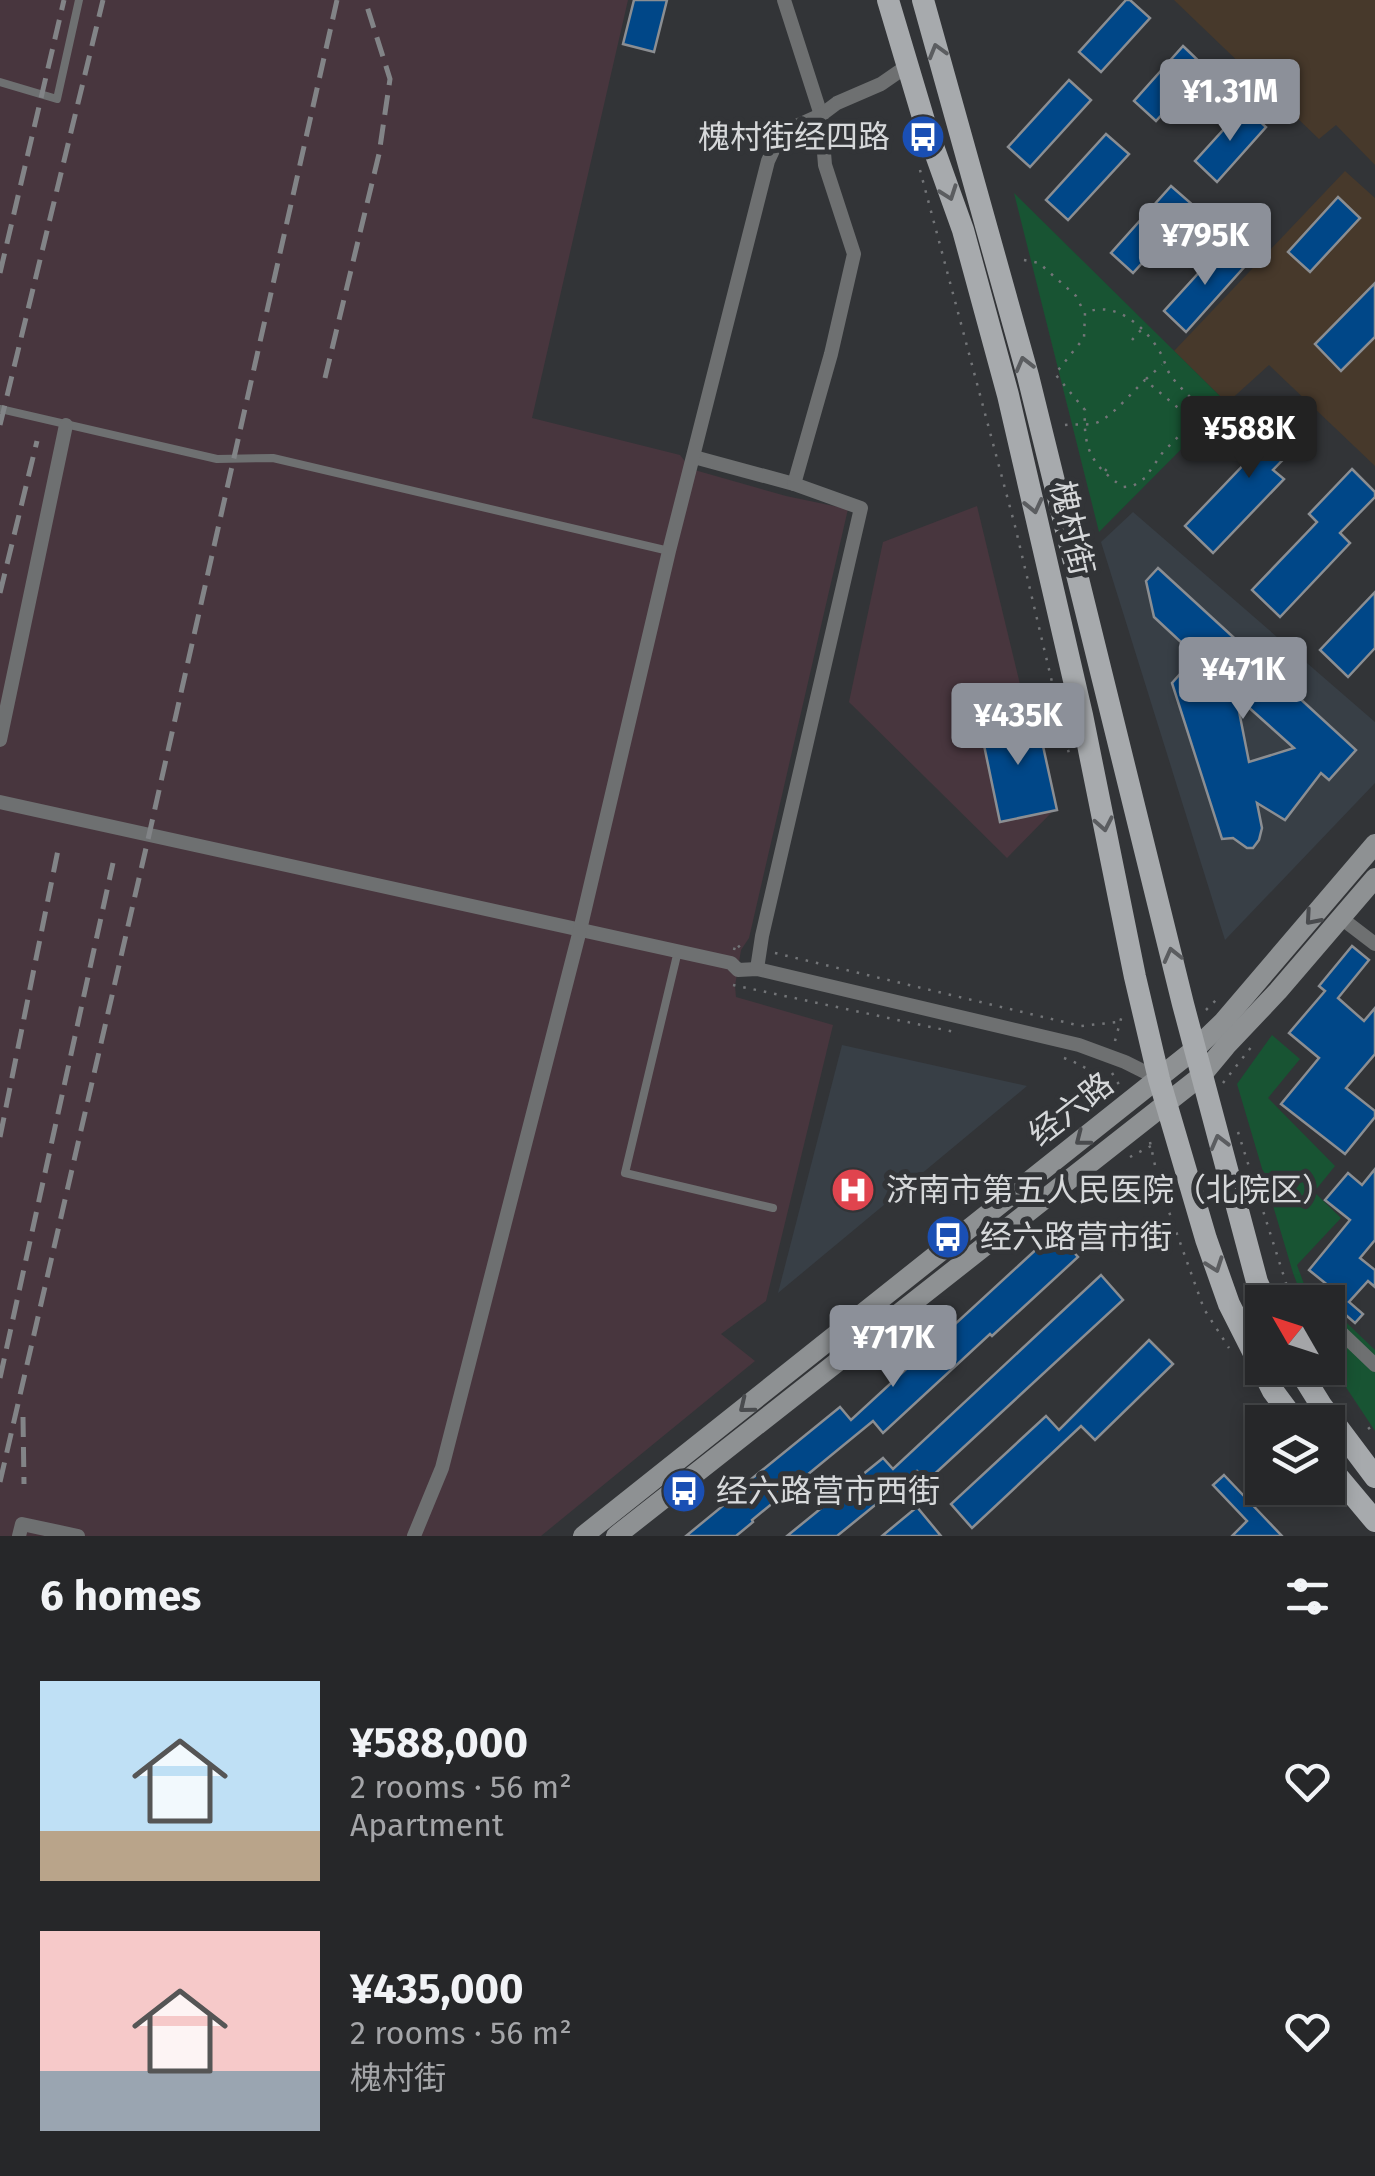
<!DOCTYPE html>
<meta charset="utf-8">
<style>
body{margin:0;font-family:"Fira Sans","Noto Sans SC",sans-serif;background:#323335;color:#f1f3f6;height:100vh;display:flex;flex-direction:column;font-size:38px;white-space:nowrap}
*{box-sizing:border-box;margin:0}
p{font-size:32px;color:#a4a5a8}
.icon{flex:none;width:55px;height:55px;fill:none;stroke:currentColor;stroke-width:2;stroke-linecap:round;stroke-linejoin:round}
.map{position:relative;height:1536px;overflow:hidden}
.panel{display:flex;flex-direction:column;background:#262729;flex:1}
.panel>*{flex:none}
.needle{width:65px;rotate:309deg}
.buttons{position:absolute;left:1245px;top:1285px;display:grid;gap:20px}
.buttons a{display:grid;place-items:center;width:100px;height:100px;border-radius:0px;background:#262729;box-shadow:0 5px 15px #0003,0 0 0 2px #424446;font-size:50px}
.price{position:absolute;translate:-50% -85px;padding:0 22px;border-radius:10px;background:#8c9099;color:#fff;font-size:32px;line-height:65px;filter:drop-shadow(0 2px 5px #0008)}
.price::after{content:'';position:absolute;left:50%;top:60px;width:30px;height:22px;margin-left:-15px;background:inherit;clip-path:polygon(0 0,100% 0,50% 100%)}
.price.current{background:#222;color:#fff}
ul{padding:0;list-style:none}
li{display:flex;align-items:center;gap:30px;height:250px;padding:0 40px}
li span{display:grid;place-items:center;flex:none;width:280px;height:200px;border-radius:0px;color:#555}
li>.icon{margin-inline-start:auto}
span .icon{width:120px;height:120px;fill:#fffc;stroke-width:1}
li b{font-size:42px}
h2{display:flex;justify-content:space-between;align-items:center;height:120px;padding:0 40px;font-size:42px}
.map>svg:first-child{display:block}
</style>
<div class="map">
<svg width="1375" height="1536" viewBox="0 0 1375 1536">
<rect width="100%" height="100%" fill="#323437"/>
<g fill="#383f46">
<path d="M 1133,512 L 1375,722 L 1375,783 L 1225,940 L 1101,542 Z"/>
<path d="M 842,1045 L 1027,1086 L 778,1293 Z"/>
</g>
<g fill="#48363e">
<path d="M 0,0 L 628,0 L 532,418 L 680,455 L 691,469 L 786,496 L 848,509 L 749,938 L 741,950 L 735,986 L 736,997 L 833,1025 L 766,1301 L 721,1334 L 755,1361 L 541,1536 L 0,1536 Z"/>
<path d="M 977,506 L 1051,813 L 1007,858 L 849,702 L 883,542 Z"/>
</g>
<g fill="#47392b">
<path d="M 1174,0 L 1375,0 L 1375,165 L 1336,125 L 1319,139 Z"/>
<path d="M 1345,171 L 1375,198 L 1375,466 L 1269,365 L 1227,403 L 1174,351 Z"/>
</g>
<g fill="#185433">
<path d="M 1014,193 L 1227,403 L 1099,532 Z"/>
<path d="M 1272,1035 L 1300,1059 L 1268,1098 L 1335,1166 L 1314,1192 L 1341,1218 L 1297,1265 L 1304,1284 L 1324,1302 L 1304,1302 L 1293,1273 L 1237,1084 Z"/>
<path d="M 1328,1305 L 1375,1350 L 1375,1431 L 1328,1360 Z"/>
</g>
<g fill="#004788" stroke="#8b8e92" stroke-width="2.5" fill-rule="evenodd">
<path d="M 634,0 L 667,0 L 654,52 L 623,44 Z"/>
<path d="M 1126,0 L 1130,0 L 1150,18 L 1101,72 L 1079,52 Z"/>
<path d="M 1183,46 L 1205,67 L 1156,121 L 1134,101 Z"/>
<path d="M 1069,80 L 1091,100 L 1030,167 L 1008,147 Z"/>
<path d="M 1244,107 L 1266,127 L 1217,182 L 1195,161 Z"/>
<path d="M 1106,134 L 1129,154 L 1068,220 L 1046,200 Z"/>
<path d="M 1171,186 L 1194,206 L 1133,273 L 1111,253 Z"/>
<path d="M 1338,197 L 1360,218 L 1310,272 L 1288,252 Z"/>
<path d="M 1224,245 L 1246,265 L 1186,332 L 1164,311 Z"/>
<path d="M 1375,283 L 1375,337 L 1341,371 L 1315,344 Z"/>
<path d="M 1285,406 L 1311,431 L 1273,470 L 1284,479 L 1213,553 L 1185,526 L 1250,458 L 1242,450 Z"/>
<path d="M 1352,469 L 1375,492 L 1375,497 L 1340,533 L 1350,543 L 1280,617 L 1252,590 L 1317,522 L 1309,514 Z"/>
<path d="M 1158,568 L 1356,750 L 1329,780 L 1321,773 L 1285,820 L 1257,803 L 1262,828 L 1259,840 L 1253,848 L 1247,848 L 1233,838 L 1222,839 L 1172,683 L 1196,656 L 1154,617 L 1146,581 ZM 1236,696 L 1294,748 L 1249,762 Z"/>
<path d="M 1375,592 L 1375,648 L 1348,677 L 1320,650 Z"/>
<path d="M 1036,714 L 1057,810 L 1000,822 L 980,726 Z"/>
<path d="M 1352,946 L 1369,960 L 1338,998 L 1364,1021 L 1375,1008 L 1375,1054 L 1346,1088 L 1375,1111 L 1375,1117 L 1345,1154 L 1281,1104 L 1319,1058 L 1289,1033 L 1325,991 L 1319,986 Z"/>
<path d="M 1375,1169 L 1375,1240 L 1360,1258 L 1375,1270 L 1375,1287 L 1368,1281 L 1349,1302 L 1363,1314 L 1355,1323 L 1333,1304 L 1340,1295 L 1309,1270 L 1350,1220 L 1325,1200 L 1348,1173 L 1362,1185 Z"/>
<path d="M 1055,1232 L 1078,1257 L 992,1336 L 990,1334 L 883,1433 L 873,1421 L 752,1520 L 753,1522 L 736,1536 L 686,1536 L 741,1491 L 739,1489 L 840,1407 L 851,1420 Z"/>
<path d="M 1101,1275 L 1123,1300 L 927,1481 L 917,1471 L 837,1536 L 787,1536 L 883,1458 L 893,1469 Z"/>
<path d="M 1149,1340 L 1173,1364 L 1095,1440 L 1081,1426 L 972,1528 L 951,1504 L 1046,1416 L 1059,1430 Z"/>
<path d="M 1224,1475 L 1282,1536 L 1232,1536 L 1247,1521 L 1213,1485 Z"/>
<path d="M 917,1507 L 941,1536 L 882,1536 Z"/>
</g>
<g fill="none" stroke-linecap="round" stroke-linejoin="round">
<g stroke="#737578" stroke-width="2.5" stroke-dasharray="2.5 8" stroke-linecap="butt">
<path d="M 920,170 L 1015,526 L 1070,758"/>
<path d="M 1024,260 L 1039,263 L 1076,296 L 1084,312"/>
<path d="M 1132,340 L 1141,330"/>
<path d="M 1146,379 L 1162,365"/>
<path d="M 1065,425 C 1074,424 1083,425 1092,424 C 1108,422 1132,392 1145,380 L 1189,417 L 1186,429 L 1163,452 L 1145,478 L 1133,486 L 1123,487 C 1091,465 1083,448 1085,410 L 1055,374 L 1084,338 L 1085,313 C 1115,299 1147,328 1161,354 C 1165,361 1166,369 1171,376 C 1177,384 1185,392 1192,399 L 1189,417"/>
<path d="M 1105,471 L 1111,464"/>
<path d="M 734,950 L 736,943 L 742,950"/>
<path d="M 775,953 L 1081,1026 L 1118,1022"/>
<path d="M 733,985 L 959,1033"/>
<path d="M 1206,1010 L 1218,998"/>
<path d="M 1115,1041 L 1122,1015"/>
<path d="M 1064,1058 C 1084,1065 1100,1078 1119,1086"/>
<path d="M 1112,1073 L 1121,1088"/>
<path d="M 1223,1083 L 1252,1046"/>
<path d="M 1238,1132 L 1292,1302"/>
<path d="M 1150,1142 L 1159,1184 L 1204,1309 L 1229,1348"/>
<path d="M 1130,1157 L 1151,1146 L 1157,1141"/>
<path d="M 1368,1429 L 1375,1424"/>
</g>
<g stroke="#6e7071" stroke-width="8">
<path d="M 0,82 L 57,99 L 79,0"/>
<path d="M 0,409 L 217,459 L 273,458 L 669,551"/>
<path d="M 678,951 L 625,1173 L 773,1208"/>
</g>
<g stroke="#6e7071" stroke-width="14">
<path d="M 694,457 L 794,484"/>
<path d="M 0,740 L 66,425"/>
<path d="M 0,802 L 731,963 L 738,970 L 757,969 L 1079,1045 L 1125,1062 L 1159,1079"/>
<path d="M 1341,918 L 1375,944"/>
<path d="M 757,969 L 762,936 L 861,508 L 794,484 L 831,354 L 854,254 L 825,165 L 821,115 L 784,0"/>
<path d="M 1328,1320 L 1375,1365"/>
<path d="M 19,1536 L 22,1524 L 78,1536"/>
<path d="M 414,1536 L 442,1468 L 580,930 L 669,551 L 768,161 L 781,133 L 821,115 L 837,103 L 881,84 L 907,66"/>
</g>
<g stroke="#8e9193" stroke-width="20">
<path d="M 583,1536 L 1195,1049 L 1223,1022 L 1375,844"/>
<path d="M 616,1536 L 1201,1076 L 1226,1046 L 1278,991 L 1375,878"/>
</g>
<g stroke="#a7aaad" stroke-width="22">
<path d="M 888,0 L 925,124 L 963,230 L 1008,395 L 1082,715 L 1135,977 L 1159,1079 L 1206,1239 L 1229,1304 L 1273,1391 L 1296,1422"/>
<path d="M 923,0 L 1028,376 L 1183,1004 L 1257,1282 L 1266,1302"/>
<path d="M 1298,1368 L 1321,1405 L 1375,1477"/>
<path d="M 1328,1465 L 1375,1521"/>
</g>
<g stroke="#828487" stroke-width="5" stroke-dasharray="20 10" stroke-linecap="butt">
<path d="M 0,273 L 64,0"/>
<path d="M 325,378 L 379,154 L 390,79 L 365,0"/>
<path d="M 0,425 L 103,0"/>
<path d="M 0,593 L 37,441"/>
<path d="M 0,1137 L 58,850"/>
<path d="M 0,1378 L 113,863"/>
<path d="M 23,1417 L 24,1484"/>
<path d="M 0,1482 L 149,835 L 337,0"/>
</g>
</g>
<defs><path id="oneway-chevron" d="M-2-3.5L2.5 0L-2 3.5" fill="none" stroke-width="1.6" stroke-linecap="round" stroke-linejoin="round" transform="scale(2.5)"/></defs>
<g stroke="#5b5d60">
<use href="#oneway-chevron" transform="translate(937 51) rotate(-106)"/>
<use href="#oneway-chevron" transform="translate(949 193) rotate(70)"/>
<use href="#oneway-chevron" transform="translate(1024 364) rotate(-105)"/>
<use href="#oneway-chevron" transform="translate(1034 506) rotate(77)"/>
<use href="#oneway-chevron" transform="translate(1104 824) rotate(79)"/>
<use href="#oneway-chevron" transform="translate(1172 955) rotate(-104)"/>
<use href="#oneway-chevron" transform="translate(1219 1142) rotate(-105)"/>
<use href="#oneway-chevron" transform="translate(1215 1265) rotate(70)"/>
</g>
<g stroke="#494b4e">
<use href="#oneway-chevron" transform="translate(1312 918) rotate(131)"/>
<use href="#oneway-chevron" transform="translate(1082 1139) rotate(142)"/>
<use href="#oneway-chevron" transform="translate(746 1406) rotate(141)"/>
</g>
<defs>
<symbol id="bus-disc" viewBox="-11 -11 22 22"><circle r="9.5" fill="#1a4fb4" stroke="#323437"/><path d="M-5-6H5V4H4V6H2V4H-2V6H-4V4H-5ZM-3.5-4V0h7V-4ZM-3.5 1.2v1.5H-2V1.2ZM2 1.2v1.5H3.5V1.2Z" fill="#fff"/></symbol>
<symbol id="hospital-disc" viewBox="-11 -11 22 22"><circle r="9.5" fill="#e0444e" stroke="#323437"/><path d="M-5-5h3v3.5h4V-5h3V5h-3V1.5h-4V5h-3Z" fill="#fff"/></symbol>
</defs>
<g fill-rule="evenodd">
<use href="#bus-disc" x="898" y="112" width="50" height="50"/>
<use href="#hospital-disc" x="828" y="1165" width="50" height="50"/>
<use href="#bus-disc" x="923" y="1212" width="50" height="50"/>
<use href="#bus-disc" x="659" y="1466" width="50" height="50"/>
</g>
<g text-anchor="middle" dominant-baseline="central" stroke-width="10" stroke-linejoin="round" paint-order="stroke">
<g font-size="32" fill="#d6d8da" stroke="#323437" text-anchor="start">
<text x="890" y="137" text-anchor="end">槐村街经四路</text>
<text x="886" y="1190">济南市第五人民医院（北院区）</text>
<text x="980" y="1237">经六路营市街</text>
<text x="716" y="1491">经六路营市西街</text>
</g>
<g font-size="32" fill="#d6d8da" stroke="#323437">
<text transform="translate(1072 528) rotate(77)">槐村街</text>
<text transform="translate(1071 1109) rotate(-38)">经六路</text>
</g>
</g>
</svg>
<div class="buttons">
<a><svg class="needle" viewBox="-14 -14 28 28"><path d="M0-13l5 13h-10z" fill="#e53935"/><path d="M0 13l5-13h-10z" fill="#a4a5a8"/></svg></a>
<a><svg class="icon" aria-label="layers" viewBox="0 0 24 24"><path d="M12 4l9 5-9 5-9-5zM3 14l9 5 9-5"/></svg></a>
</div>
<b class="price" style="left:1230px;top:144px">¥1.31M</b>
<b class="price" style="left:1205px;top:288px">¥795K</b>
<b class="price current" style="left:1249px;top:481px">¥588K</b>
<b class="price" style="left:1243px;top:722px">¥471K</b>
<b class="price" style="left:1018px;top:768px">¥435K</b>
<b class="price" style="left:893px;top:1390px">¥717K</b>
</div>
<section class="panel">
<h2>6 homes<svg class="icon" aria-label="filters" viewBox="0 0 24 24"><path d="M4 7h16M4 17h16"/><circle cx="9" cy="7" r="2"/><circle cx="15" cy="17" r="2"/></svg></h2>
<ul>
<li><span style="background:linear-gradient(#bfe0f5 75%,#b9a48a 0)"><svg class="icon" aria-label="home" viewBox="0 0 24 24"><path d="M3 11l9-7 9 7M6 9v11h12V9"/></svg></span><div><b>¥588,000</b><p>2 rooms · 56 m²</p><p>Apartment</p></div><svg class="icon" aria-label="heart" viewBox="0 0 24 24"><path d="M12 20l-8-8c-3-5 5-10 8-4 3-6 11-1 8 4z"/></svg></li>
<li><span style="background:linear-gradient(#f6c9c9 70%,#9aa5b1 0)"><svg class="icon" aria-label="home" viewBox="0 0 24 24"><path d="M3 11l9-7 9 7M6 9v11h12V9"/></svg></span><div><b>¥435,000</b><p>2 rooms · 56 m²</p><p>槐村街</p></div><svg class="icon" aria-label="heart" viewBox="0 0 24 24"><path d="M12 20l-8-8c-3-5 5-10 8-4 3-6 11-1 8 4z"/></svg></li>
</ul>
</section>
